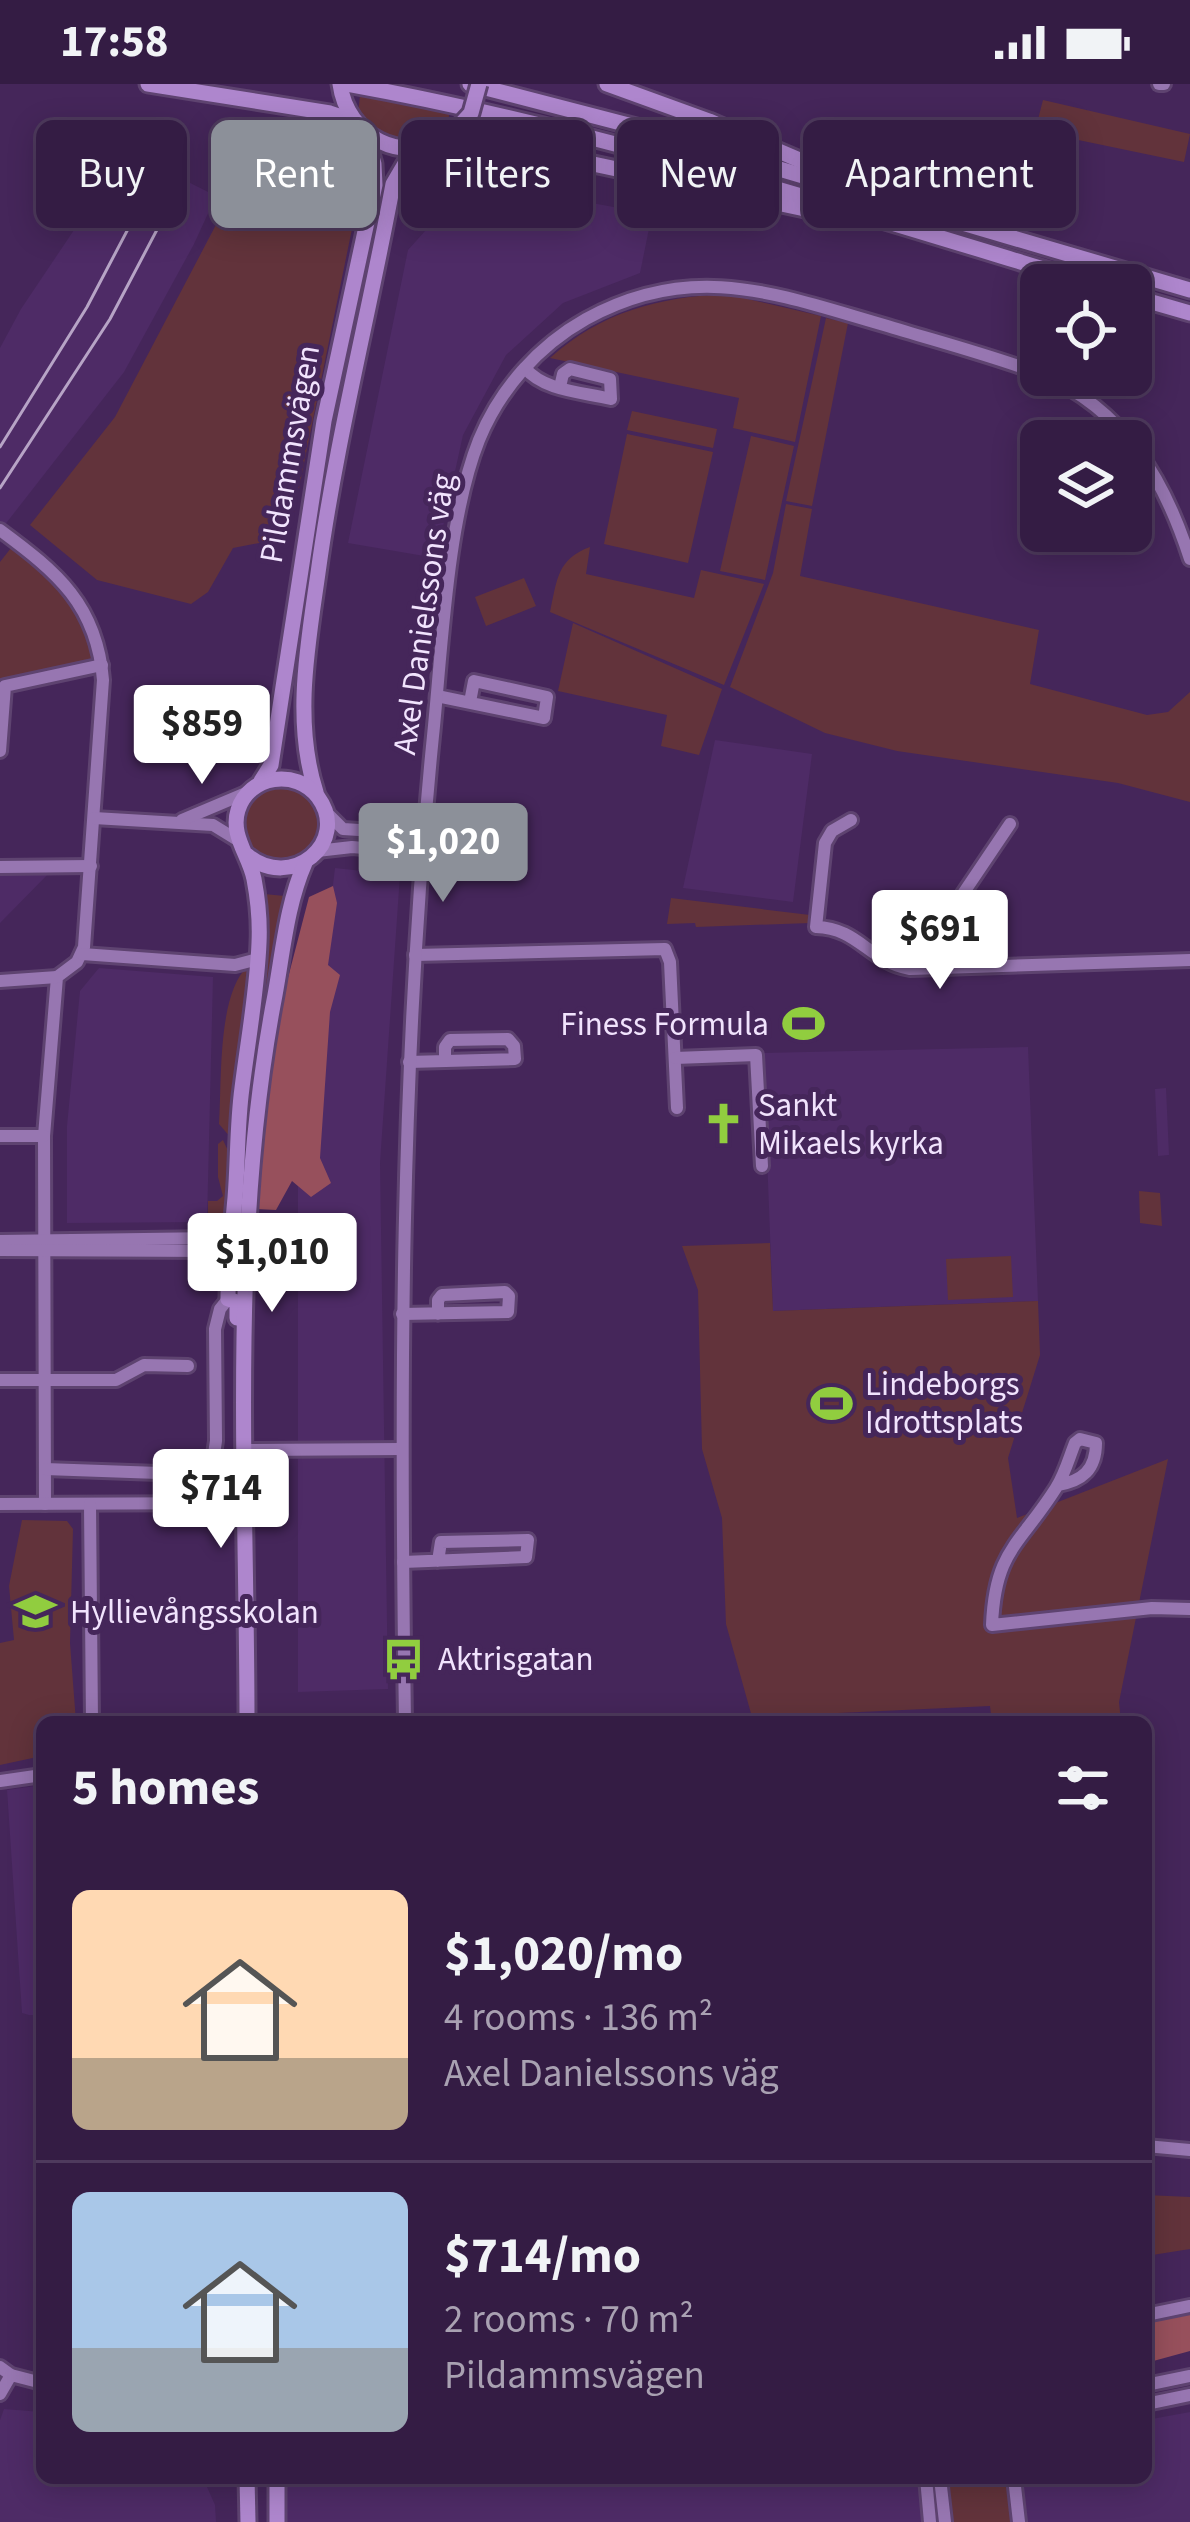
<!DOCTYPE html>
<meta charset="utf-8">
<style>
body{margin:0;font-family:"Source Sans 3",sans-serif;background:#3c254b;color:#f1f3f6;height:100vh;display:flex;flex-direction:column;font-size:45px;white-space:nowrap}
*{box-sizing:border-box;margin:0}
p{font-size:39px;color:#a9a1b2}
.icon{flex:none;width:66px;height:66px;fill:none;stroke:currentColor;stroke-width:2;stroke-linecap:round;stroke-linejoin:round}
.map{position:relative;flex:1;overflow:hidden}
.drawer{position:absolute;left:36px;top:1632px;width:1116px;height:768px;display:flex;flex-direction:column;background:#341c44;border-radius:18px;box-shadow:0 6px 30px #0003,0 0 0 3px #4e3a5d}
.drawer>*{flex:none}
.hud{position:absolute;left:36px;top:36px;width:1119px;height:108px;display:flex;gap:24px}
.tools{position:absolute;left:1020px;top:180px;display:grid;gap:24px}
.tools a{display:grid;place-items:center;width:132px;height:132px;border-radius:18px;background:#341c44;box-shadow:0 6px 30px #0003,0 0 0 3px #4e3a5d;font-size:60px}
.price{position:absolute;translate:-50% -102px;padding:0 27px;border-radius:12px;background:#fff;color:#222;font-size:39px;line-height:78px;filter:drop-shadow(0 3px 6px #0008)}
.price::after{content:'';position:absolute;left:50%;top:72px;width:36px;height:27px;margin-left:-18px;background:inherit;clip-path:polygon(0 0,100% 0,50% 100%)}
.price.active{background:#8c9099;color:#fff}
ul{padding:0;list-style:none}
li{display:flex;align-items:center;gap:36px;height:300px;padding:0 36px}
li+li{border-top:3px solid #4e3a5d}
li span{display:grid;place-items:center;flex:none;width:336px;height:240px;border-radius:18px;color:#555}
li>.icon{margin-inline-start:auto}
span .icon{width:144px;height:144px;fill:#fffc;stroke-width:1}
li b{font-size:51px}
h2{display:flex;justify-content:space-between;align-items:center;height:144px;padding:0 36px;font-size:51px}
.pill{padding:0 42px;border-radius:18px;background:#341c44;box-shadow:0 6px 30px #0003,0 0 0 3px #4e3a5d;font-size:42px;line-height:108px}
.pill.active{background:#8c9099;color:#fff}
.status{display:flex;justify-content:space-between;align-items:center;height:84px;padding:0 60px;background:#341c44;direction:ltr}
.status svg{height:33px;fill:currentColor}
.map>svg:first-child{display:block}
</style>
<div class="status"><b>17:58</b><svg viewBox="0 0 49 12"><path d="M0 12V9h3v3zM5 12V6h3v6zM10 12V3h3v9zM15 12V0h3v12zM26 1h20v11H26zM47 4h2v5h-2z"/></svg></div>
<div class="map">
<svg width="1190" height="2438" viewBox="0 0 1190 2438">
<rect width="100%" height="100%" fill="#45265a"/>
<g fill="#4e2b66">
<path d="M 127,67 L 216,112 L 194,160 L 124,288 L 0,447 L 0,264 L 21,225 Z"/>
<path d="M 498,102 L 652,130 L 640,189 L 563,219 L 506,271 L 463,351 L 436,474 L 348,459 L 408,166 L 444,126 Z"/>
<path d="M 715,656 L 812,670 L 793,818 L 683,804 Z"/>
<path d="M 335,784 L 400,791 L 380,1079 L 388,1605 L 298,1608 L 298,1090 Z"/>
<path d="M 52,786 L 0,839 L 0,790 Z"/>
<path d="M 99,884 L 213,893 L 207,1138 L 67,1139 L 67,1042 L 80,907 Z"/>
<path d="M 1028,963 L 1038,1217 L 773,1227 L 763,969 Z"/>
<path d="M 1166,1004 L 1169,1071 L 1158,1072 L 1155,1005 Z"/>
<path d="M 42,1701 L 42,1931 L 29,1931 L 22,1929 L 7,1706 Z"/>
<path d="M 4,2325 L 42,2328 L 42,2394 L 203,2394 L 215,2421 L 216,2438 L 0,2438 L 0,2336 Z"/>
<path d="M 1190,2328 L 1190,2438 L 284,2438 L 284,2395 L 1146,2394 L 1146,2336 Z"/>
</g>
<g fill="#62333b">
<path d="M 360,12 L 450,27 L 447,42 C 414,66 384,57 358,29 Z"/>
<path d="M 1043,16 L 1190,50 L 1184,78 L 1035,47 Z"/>
<path d="M 286,92 L 354,135 L 289,453 L 233,464 L 208,508 L 191,520 L 97,496 L 30,441 L 115,333 L 239,97 Z"/>
<path d="M 726,210 L 821,232 L 795,358 L 733,344 L 739,314 L 550,274 C 601,228 659,213 726,210 Z"/>
<path d="M 826,234 L 848,239 L 812,422 L 786,417 Z"/>
<path d="M 632,327 L 717,345 L 713,364 L 627,346 Z"/>
<path d="M 627,350 L 713,368 L 688,479 L 604,460 Z"/>
<path d="M 751,352 L 794,362 L 765,496 L 720,487 Z"/>
<path d="M 786,420 L 812,425 L 800,492 L 1039,546 L 1030,600 L 1147,631 L 1168,628 L 1190,608 L 1190,718 L 1118,699 L 897,667 L 825,649 L 730,603 L 773,489 Z"/>
<path d="M 590,463 L 586,490 L 694,514 L 701,486 L 764,500 L 724,601 L 550,528 C 557,496 557,475 590,463 Z"/>
<path d="M 11,464 C 52,494 88,524 95,578 L 1,596 L 0,603 L 0,478 Z"/>
<path d="M 524,494 L 536,522 L 486,542 L 475,513 Z"/>
<path d="M 573,539 L 722,605 L 699,671 L 661,662 L 667,631 L 558,607 Z"/>
<circle cx="280" cy="739" r="38"/>
<path d="M 264,810 L 285,812 L 273,886 L 261,927 L 266,846 Z"/>
<path d="M 671,814 L 810,831 L 810,839 L 696,843 L 695,839 L 667,840 Z"/>
<path d="M 248,882 L 247,922 L 231,1054 L 219,1040 C 222,998 217,910 248,882 Z"/>
<path d="M 223,1056 L 230,1071 L 227,1133 L 208,1133 L 208,1117 L 217,1117 L 223,1112 L 218,1093 L 218,1060 Z"/>
<path d="M 1139,1107 L 1160,1109 L 1162,1142 L 1140,1139 Z"/>
<path d="M 770,1159 L 773,1227 L 1038,1217 L 1040,1271 L 1008,1374 L 1017,1434 L 1168,1375 L 1119,1618 L 1121,1638 L 992,1638 L 990,1622 L 752,1633 L 726,1540 L 722,1434 L 702,1365 L 698,1206 L 682,1162 Z"/>
<path d="M 1011,1172 L 1013,1213 L 948,1216 L 946,1175 Z"/>
<path d="M 22,1436 L 67,1437 L 73,1445 L 70,1559 L 76,1638 L 42,1638 L 42,1672 L 0,1681 L 0,1559 L 14,1556 L 9,1502 Z"/>
<path d="M 1146,2111 L 1190,2113 L 1190,2165 L 1146,2172 Z"/>
<path d="M 945,2394 L 1008,2394 L 1013,2438 L 949,2438 Z"/>
</g>
<g fill="#97505c">
<path d="M 333,802 L 337,819 L 328,881 L 340,891 L 330,928 L 320,1074 L 331,1099 L 311,1113 L 292,1097 L 276,1126 L 256,1125 L 270,945 L 283,913 L 309,813 Z"/>
<path d="M 1190,2228 L 1190,2267 L 1146,2279 L 1146,2237 Z"/>
</g>
<g fill="none" stroke-linecap="round" stroke-linejoin="round">
<defs>
<g id="minor">
<path d="M 1159,0 L 1164,0"/>
<path d="M 525,284 C 544,307 582,308 611,315 L 610,295 L 570,285 L 563,290 L 560,303"/>
<path d="M 1043,291 C 1124,326 1164,394 1190,475"/>
<path d="M 0,446 C 57,488 97,521 103,596 L 84,863 L 77,878 L 57,893 L 44,1052 L 45,1420"/>
<path d="M 437,612 L 544,634 L 547,613 L 474,597 L 470,618"/>
<path d="M 0,667 L 5,602 L 102,581"/>
<path d="M 325,727 L 343,745 L 423,750"/>
<path d="M 94,734 L 213,741 L 239,757"/>
<path d="M 182,736 L 246,709"/>
<path d="M 851,736 L 832,747 L 825,759 L 816,843 C 859,844 869,878 910,885 L 1190,876"/>
<path d="M 317,767 L 352,763 L 422,769"/>
<path d="M 0,783 L 91,782"/>
<path d="M 82,870 L 235,881 L 258,875"/>
<path d="M 415,871 L 665,865 L 670,878 L 677,1024"/>
<path d="M 946,884 L 948,832 L 1010,740"/>
<path d="M 0,897 L 57,893"/>
<path d="M 675,974 L 756,971 L 762,1082"/>
<path d="M 409,978 L 515,975 L 514,962 L 508,955 L 450,956 L 445,963 L 445,976"/>
<path d="M 0,1052 L 44,1052"/>
<path d="M 0,1157 L 215,1154 L 236,1162"/>
<path d="M 0,1166 L 214,1167 L 229,1161"/>
<path d="M 402,1230 L 508,1228 L 509,1212 L 505,1208 L 442,1211 L 438,1216 L 438,1230"/>
<path d="M 0,1296 L 116,1296 L 144,1281 L 188,1282"/>
<path d="M 247,1366 L 401,1365"/>
<path d="M 45,1385 L 187,1390"/>
<path d="M 1058,1401 C 1082,1397 1096,1386 1096,1359 L 1080,1355 L 1075,1359 C 1069,1374 1065,1390 1056,1404 C 1020,1461 995,1466 992,1541 L 1152,1524 L 1190,1525"/>
<path d="M 0,1420 L 247,1419"/>
<path d="M 90,1420 L 92,1638"/>
<path d="M 199,1420 L 202,1393 L 214,1370 L 216,1357 L 215,1245 L 220,1225 L 228,1215"/>
<path d="M 403,1478 L 526,1473 L 528,1456 L 441,1458 L 438,1477"/>
<path d="M 405,1638 C 400,1309 400,980 433,652 C 442,565 447,436 479,356 C 500,305 538,262 586,235 C 693,176 776,210 884,241 C 936,257 990,271 1041,290"/>
<path d="M 0,1697 L 42,1691"/>
<path d="M 1146,2062 L 1190,2066"/>
<path d="M 1146,2231 L 1190,2222"/>
<path d="M 0,2283 L 11,2291 L 42,2299"/>
<path d="M 1146,2301 L 1190,2292"/>
<path d="M 0,2310 L 11,2291"/>
<path d="M 1146,2320 L 1190,2311"/>
<path d="M 926,2394 L 930,2438"/>
<path d="M 940,2394 L 945,2438"/>
<path d="M 1014,2394 L 1019,2438"/>
</g>
<g id="major">
<path d="M 148,0 L 330,29 L 354,37"/>
<path d="M 340,0 C 347,53 403,82 449,53"/>
<path d="M 347,0 C 602,46 848,126 1096,201"/>
<path d="M 470,0 L 640,44 L 1190,206"/>
<path d="M 607,0 L 709,37 L 832,90"/>
<path d="M 441,58 L 509,62 L 833,131"/>
<path d="M 1131,212 L 1190,229"/>
<path d="M 261,697 L 271,681 L 324,337 L 375,101 L 374,80 L 365,48"/>
<path d="M 316,708 C 293,637 308,560 318,489 C 336,357 369,230 393,100 L 413,66"/>
<path d="M 237,1234 L 237,1218 L 228,1215 C 228,1181 232,1148 235,1114 C 238,1078 237,1041 242,1004 C 248,956 257,908 259,859 C 260,838 258,816 254,795 C 249,771 230,751 238,726 C 249,691 296,684 318,713 C 351,758 291,808 247,771"/>
<path d="M 247,1638 C 247,1397 229,1149 275,911 C 283,867 287,820 305,779"/>
<path d="M 247,2394 L 248,2438"/>
<path d="M 277,2438 L 277,2394"/>
</g>
</defs>
<use href="#minor" stroke="#5e4370" stroke-width="18"/>
<use href="#major" stroke="#5e4370" stroke-width="21"/>
<use href="#minor" stroke="#9776b1" stroke-width="12"/>
<use href="#major" stroke="#ae86cd" stroke-width="15"/>
<g stroke="#b7a4c6" stroke-width="3">
<path d="M 0,363 L 87,223 L 158,88"/>
<path d="M 0,404 L 110,235 L 180,102"/>
</g>
<defs>
<path id="major-bridge" d="M 451,51 L 471,29 L 479,0"/>
</defs>
<use href="#major-bridge" stroke="#5e4370" stroke-width="21" stroke-linecap="butt"/>
<use href="#major-bridge" stroke="#ae86cd" stroke-width="15"/>
</g>
<defs>
<symbol id="stadium-bare" viewBox="-9 -9 18 18"><path d="M0-5a6.5 5 0 1 0 0 10a6.5 5 0 1 0 0-10ZM-3.5-1.8h7v3.6h-7Z" fill="#91cd3f" stroke="#45265a" stroke-width="2.5" paint-order="stroke"/></symbol>
<symbol id="church-bare" viewBox="-9 -9 18 18"><path d="M-1.2-6h2.4v3.5h3.3v2.4h-3.3V6h-2.4V-.1h-3.3v-2.4h3.3Z" fill="#91cd3f" stroke="#45265a" stroke-width="2.5" paint-order="stroke"/></symbol>
<symbol id="school-bare" viewBox="-9 -9 18 18"><path d="M0-5L7-2L0 1L-7-2ZM-4 1L0 2.5L4 1V4Q0 6-4 4Z" fill="#91cd3f" stroke="#45265a" stroke-width="2.5" paint-order="stroke"/></symbol>
<symbol id="bus-bare" viewBox="-9 -9 18 18"><path d="M-5-6H5V4H4V6H2V4H-2V6H-4V4H-5ZM-3.5-4V0h7V-4ZM-3.5 1.2v1.5H-2V1.2ZM2 1.2v1.5H3.5V1.2Z" fill="#91cd3f" stroke="#45265a" stroke-width="2.5" paint-order="stroke"/></symbol>
</defs>
<g fill-rule="evenodd">
<use href="#stadium-bare" x="774" y="910" width="59" height="59"/>
<use href="#church-bare" x="694" y="1010" width="59" height="59"/>
<use href="#stadium-bare" x="802" y="1290" width="59" height="59"/>
<use href="#school-bare" x="6" y="1498" width="59" height="59"/>
<use href="#bus-bare" x="374" y="1546" width="59" height="59"/>
</g>
<g text-anchor="middle" dominant-baseline="central" stroke-width="10" stroke-linejoin="round" paint-order="stroke">
<g font-size="33" fill="#f1e3fd" stroke="#45265a">
<text transform="translate(290 370) rotate(-80)">Pildammsvägen</text>
<text transform="translate(424 530) rotate(-82)">Axel Danielssons väg</text>
</g>
<g font-size="33" fill="#f1e3fd" stroke="#45265a" text-anchor="start">
<text x="769" y="940" text-anchor="end">Finess Formula</text>
<text x="758" y="1021">Sankt<tspan x="758" dy="38">Mikaels kyrka</tspan></text>
<text x="865" y="1300">Lindeborgs<tspan x="865" dy="38">Idrottsplats</tspan></text>
<text x="70" y="1528">Hyllievångsskolan</text>
<text x="438" y="1575">Aktrisgatan</text>
</g>
</g>
</svg>
<div class="tools">
<a><svg class="icon" aria-label="locate" viewBox="0 0 24 24"><circle cx="12" cy="12" r="6"/><path d="M12 2v4M12 18v4M2 12h4M18 12h4"/></svg></a>
<a><svg class="icon" aria-label="layers" viewBox="0 0 24 24"><path d="M12 4l9 5-9 5-9-5zM3 14l9 5 9-5"/></svg></a>
</div>
<b class="price" style="left:202px;top:703px">$859</b>
<b class="price active" style="left:443px;top:821px">$1,020</b>
<b class="price" style="left:940px;top:908px">$691</b>
<b class="price" style="left:272px;top:1231px">$1,010</b>
<b class="price" style="left:221px;top:1467px">$714</b>
<div class="hud">
<a class="pill">Buy</a>
<a class="pill active">Rent</a>
<a class="pill">Filters</a>
<a class="pill">New</a>
<a class="pill">Apartment</a>
</div>
<section class="drawer">
<h2>5 homes<svg class="icon" aria-label="filters" viewBox="0 0 24 24"><path d="M4 7h16M4 17h16"/><circle cx="9" cy="7" r="2"/><circle cx="15" cy="17" r="2"/></svg></h2>
<ul>
<li><span style="background:linear-gradient(#ffd9b3 70%,#b9a48a 0)"><svg class="icon" aria-label="home" viewBox="0 0 24 24"><path d="M3 11l9-7 9 7M6 9v11h12V9"/></svg></span><div><b>$1,020/mo</b><p>4 rooms · 136 m²</p><p>Axel Danielssons väg</p></div></li>
<li><span style="background:linear-gradient(#a9c7e8 65%,#9aa5b1 0)"><svg class="icon" aria-label="home" viewBox="0 0 24 24"><path d="M3 11l9-7 9 7M6 9v11h12V9"/></svg></span><div><b>$714/mo</b><p>2 rooms · 70 m²</p><p>Pildammsvägen</p></div></li>
</ul>
</section>
</div>
